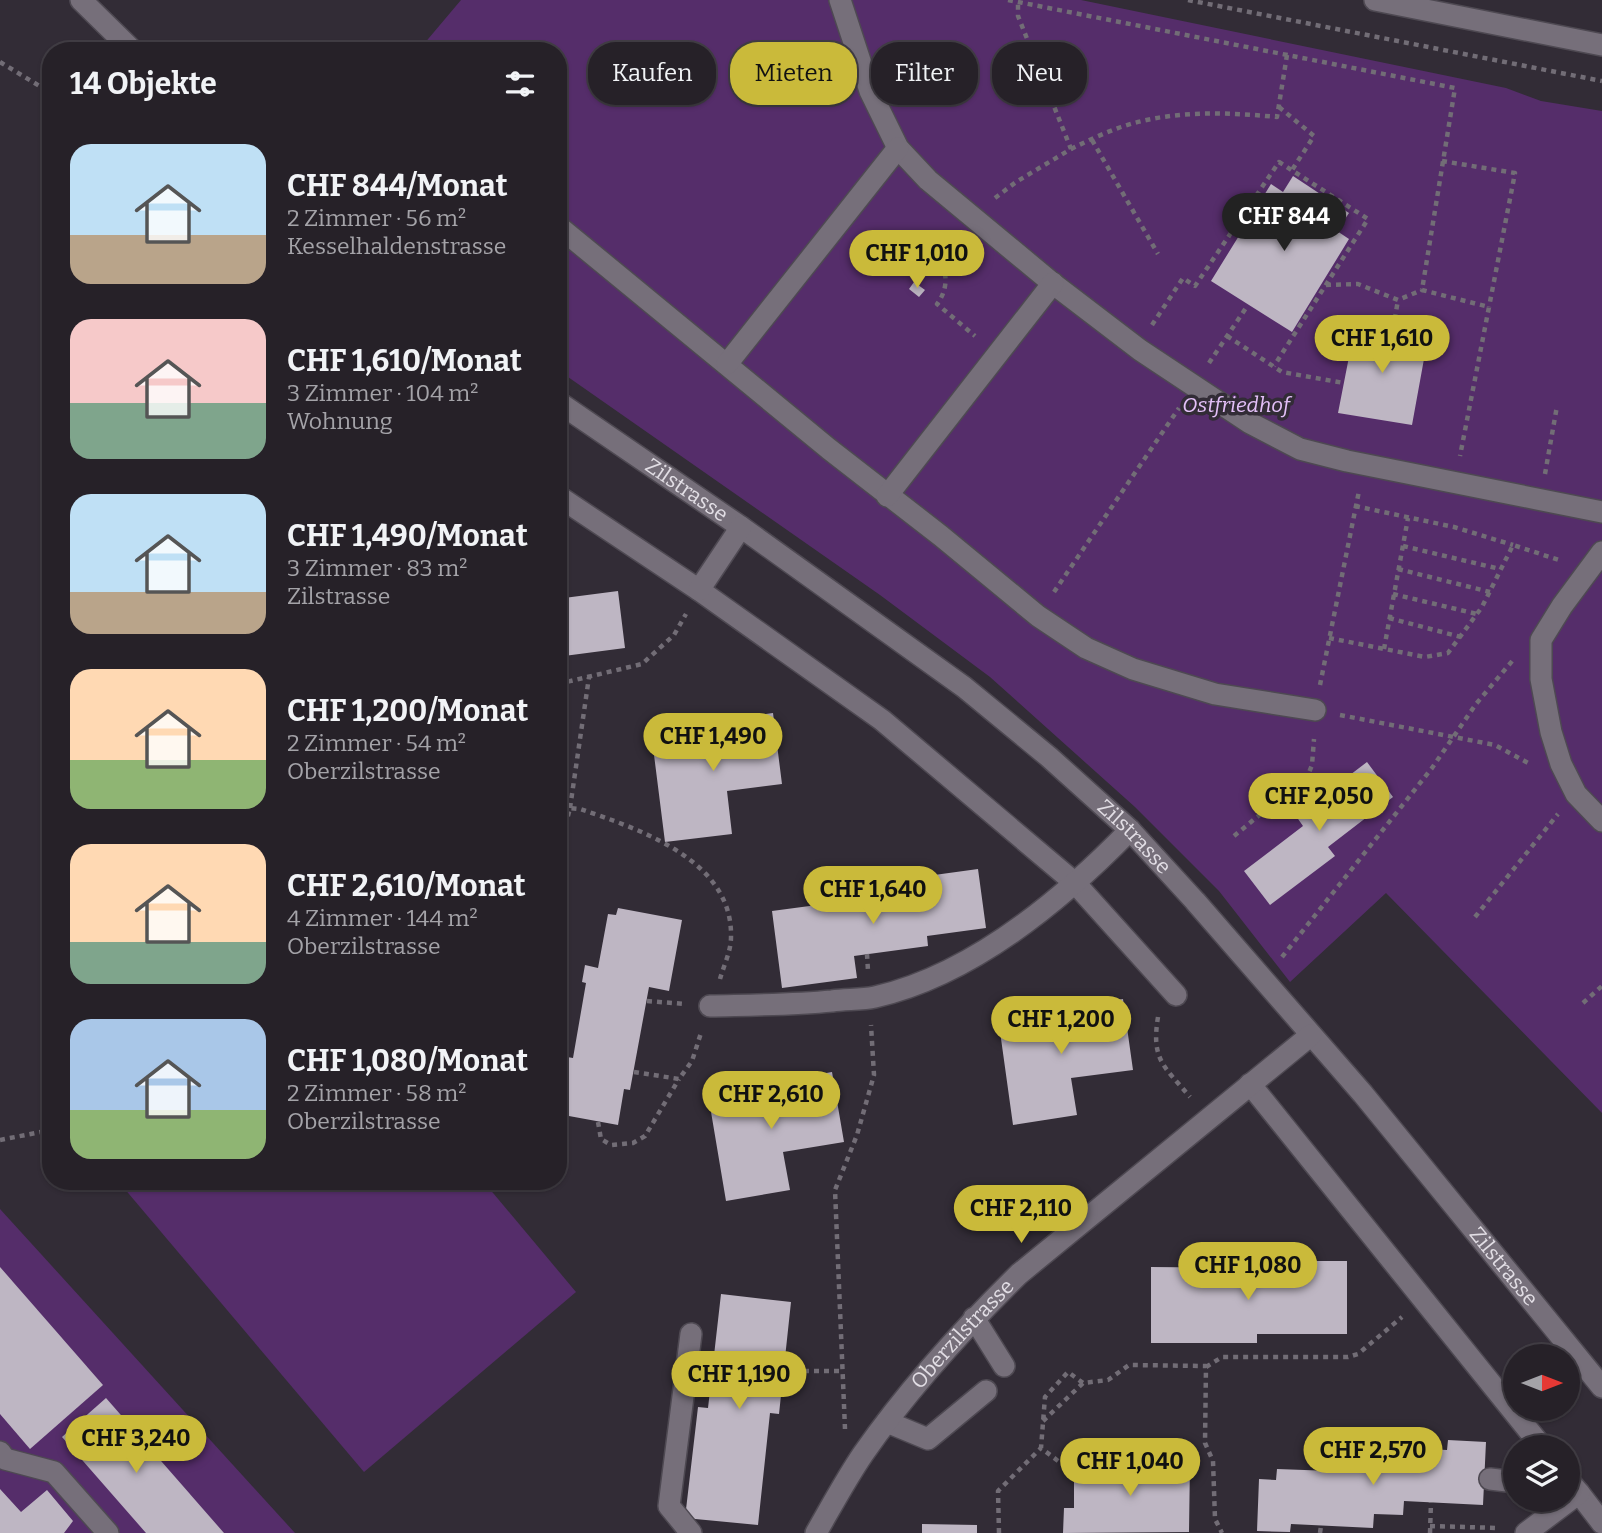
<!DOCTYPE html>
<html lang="de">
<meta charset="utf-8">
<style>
body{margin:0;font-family:Bitter,serif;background:#2e2930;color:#f1f3f6;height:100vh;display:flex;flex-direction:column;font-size:26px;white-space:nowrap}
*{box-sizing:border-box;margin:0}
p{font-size:23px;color:#a4a3a8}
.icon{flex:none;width:38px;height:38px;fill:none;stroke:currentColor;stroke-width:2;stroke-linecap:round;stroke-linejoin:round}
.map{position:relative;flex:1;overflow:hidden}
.details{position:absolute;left:42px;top:42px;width:525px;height:1148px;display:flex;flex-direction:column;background:#262128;border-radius:28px;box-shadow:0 2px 5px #0004,0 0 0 2px #423e45}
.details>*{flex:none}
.guide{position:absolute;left:588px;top:42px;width:665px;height:63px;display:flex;gap:14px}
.needle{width:46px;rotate:90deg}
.tools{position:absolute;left:1503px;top:1344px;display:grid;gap:14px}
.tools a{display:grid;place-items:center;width:77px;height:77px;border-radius:50%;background:#262128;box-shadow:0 2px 5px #0004,0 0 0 2px #423e45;font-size:35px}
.price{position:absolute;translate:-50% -60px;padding:0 16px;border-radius:24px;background:#caba3a;color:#111;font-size:23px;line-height:46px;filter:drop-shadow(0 2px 4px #0008)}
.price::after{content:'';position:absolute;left:50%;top:42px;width:21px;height:16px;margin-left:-10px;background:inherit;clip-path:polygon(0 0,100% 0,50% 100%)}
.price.active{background:#222;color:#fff}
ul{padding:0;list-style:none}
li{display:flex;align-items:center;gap:21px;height:175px;padding:0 28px}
li span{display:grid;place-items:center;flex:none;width:196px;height:140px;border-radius:21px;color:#555}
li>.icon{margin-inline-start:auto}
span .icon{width:84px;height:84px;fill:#fffc;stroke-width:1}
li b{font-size:30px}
h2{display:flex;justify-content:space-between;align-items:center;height:84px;padding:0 28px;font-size:30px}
.chip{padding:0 24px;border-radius:28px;background:#262128;box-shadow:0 2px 5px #0004,0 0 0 2px #423e45;font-size:24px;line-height:63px}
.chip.active{background:#caba3a;color:#111}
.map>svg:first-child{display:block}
</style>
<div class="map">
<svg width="1602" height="1533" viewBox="0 0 1602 1533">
<rect width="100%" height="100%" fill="#322c36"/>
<g fill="#552d6a">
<path d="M 461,0 L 1081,0 L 1506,88 L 1541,101 L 1602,111 L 1602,1113 L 1386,893 L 1290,982 L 1219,891 L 1135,807 L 990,677 L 880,595 L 558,370 L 558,51 L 418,51 Z"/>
<path d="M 118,1181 L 483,1181 L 576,1292 L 364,1472 Z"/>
<path d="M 0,1209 L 295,1533 L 0,1533 Z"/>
</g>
<g fill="#beb6c3">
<path d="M 1293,176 L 1349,213 L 1337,231 L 1349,239 L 1292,332 L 1211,281 L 1271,184 L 1283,192 Z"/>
<path d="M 914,282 L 925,290 L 919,297 L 909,289 Z"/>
<path d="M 1356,321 L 1419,333 L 1415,358 L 1424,359 L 1412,425 L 1338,413 Z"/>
<path d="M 618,591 L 625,648 L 564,656 L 566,665 L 558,666 L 558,607 L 565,606 L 564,598 Z"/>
<path d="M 773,713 L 782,784 L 727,791 L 732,834 L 665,842 L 652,739 L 698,733 L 696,723 Z"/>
<path d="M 1367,762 L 1393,797 L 1328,847 L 1335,856 L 1270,905 L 1244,871 L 1303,826 L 1296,816 Z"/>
<path d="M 978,869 L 986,928 L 927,936 L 928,946 L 854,956 L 857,978 L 782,988 L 772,911 L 832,903 L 831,898 L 928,885 L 927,876 Z"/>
<path d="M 618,908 L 682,920 L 669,991 L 649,987 L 630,1090 L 624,1089 L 618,1125 L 558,1114 L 567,1057 L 573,1058 L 586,983 L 582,982 L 585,965 L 598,968 L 608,914 L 616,915 Z"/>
<path d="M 1123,999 L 1133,1070 L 1071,1078 L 1077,1115 L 1013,1125 L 998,1017 Z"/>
<path d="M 832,1072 L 844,1142 L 783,1152 L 790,1190 L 726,1201 L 708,1094 Z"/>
<path d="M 1261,1261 L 1347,1261 L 1347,1334 L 1257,1334 L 1257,1343 L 1151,1343 L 1151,1267 L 1261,1268 Z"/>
<path d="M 0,1267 L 103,1385 L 30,1449 L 0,1414 Z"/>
<path d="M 721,1294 L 791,1302 L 779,1414 L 770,1413 L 758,1525 L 685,1518 L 698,1407 L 708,1408 Z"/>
<path d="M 106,1398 L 224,1533 L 146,1533 L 62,1437 Z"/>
<path d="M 1448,1440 L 1486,1442 L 1483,1505 L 1404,1501 L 1403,1515 L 1374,1514 L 1373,1528 L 1291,1524 L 1290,1532 L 1257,1531 L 1259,1479 L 1276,1480 L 1277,1469 L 1332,1471 L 1332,1459 L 1389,1462 L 1389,1447 L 1447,1450 Z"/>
<path d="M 1074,1463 L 1190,1463 L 1189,1532 L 1063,1533 L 1064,1508 L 1074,1508 Z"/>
<path d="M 0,1489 L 21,1512 L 47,1490 L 73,1521 L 64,1533 L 0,1533 Z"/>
<path d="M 922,1524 L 977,1525 L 977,1533 L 922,1533 Z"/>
</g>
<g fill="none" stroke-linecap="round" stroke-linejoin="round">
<defs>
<g id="minor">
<path d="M 81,0 L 133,51"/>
<path d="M 840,0 L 870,91 L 898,148 L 928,180 L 1051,282 L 1140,350 L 1250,423 L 1300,449 L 1347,461 L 1602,512"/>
<path d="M 1375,0 L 1602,45"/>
<path d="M 558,226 L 829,449 L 941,536 L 1038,616 L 1086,648 L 1133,669 L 1215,694 L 1315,710"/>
<path d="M 727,364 L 898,148"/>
<path id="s1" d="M 558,402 L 741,527 L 964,687 L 1049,757 L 1130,830 L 1195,901 L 1363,1094 L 1602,1387"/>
<path d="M 558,496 L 699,590 L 882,720 L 1075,883 L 1176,995"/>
<path d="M 887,496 L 1053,283"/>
<path d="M 1602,552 L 1562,606 L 1541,640 L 1541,679 L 1551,732 L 1561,764 L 1576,794 L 1602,821"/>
<path d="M 699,590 L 741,527"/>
<path d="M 710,1006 C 751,1005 792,1005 832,1001 C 846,999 861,1000 875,997 C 972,975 1062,900 1130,830"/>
<path d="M 1250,1084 L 1542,1447"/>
<path d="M 974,1318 L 1004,1366"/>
<path d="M 887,1422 L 928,1439 L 986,1391"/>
<path d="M 0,1452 L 5,1459 L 54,1472 L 108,1533"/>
<path d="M 1490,1479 L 1516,1482"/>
<path d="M 1579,1493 L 1602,1523"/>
<path d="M 691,1533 L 669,1506 L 691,1334"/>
<path id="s2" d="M 816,1533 C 831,1507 846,1479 863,1454 C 909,1388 962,1330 1019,1274 L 1311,1035"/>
<path d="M 1526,1533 L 1579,1493 L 1568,1480"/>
</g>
</defs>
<use href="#minor" stroke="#4e4952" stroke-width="24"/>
<g stroke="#726d76" stroke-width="4.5" stroke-dasharray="5 5" stroke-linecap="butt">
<path d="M 1008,0 L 1455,88 L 1422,290 L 1489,307 L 1460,456"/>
<path d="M 1188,0 L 1602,81"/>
<path d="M 0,62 L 51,93"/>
<path d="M 1279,107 L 1314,136 L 1292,170"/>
<path d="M 1092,140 L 1158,254"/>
<path d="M 1071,149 C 1087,141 1104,133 1121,127 C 1171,110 1225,112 1277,117 L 1287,55"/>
<path d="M 1442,161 L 1515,173 L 1489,307"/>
<path d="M 995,198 L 1016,182 L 1071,149 L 1018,16 L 1018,2"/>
<path d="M 860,242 L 900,272 C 904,269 908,263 912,260 C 939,243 957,278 937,304 L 975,336"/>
<path d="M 938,262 L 955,239"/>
<path d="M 1326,285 L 1358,284 L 1398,300 L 1422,290"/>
<path d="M 1152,325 L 1183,278 L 1195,286 L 1279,162 L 1368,219 L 1274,366"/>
<path d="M 1393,329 L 1398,300"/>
<path d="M 1227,336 L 1282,372 L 1344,383"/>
<path d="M 1209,363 L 1248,305"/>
<path d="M 1545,474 L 1557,406"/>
<path d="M 1355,506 L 1454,527 L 1513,545"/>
<path d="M 1403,546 L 1500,569"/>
<path d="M 1398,569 L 1490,592"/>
<path d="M 1054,592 L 1179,408"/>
<path d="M 1393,594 L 1477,614"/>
<path d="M 1389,618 L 1461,637"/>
<path d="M 1329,638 L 1425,657 L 1448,653 L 1482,607 L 1513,545 L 1562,561"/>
<path d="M 1384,649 L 1408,518"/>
<path d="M 558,684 L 642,664 L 674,635 L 686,614"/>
<path d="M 1320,685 L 1359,491"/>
<path d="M 1340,715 L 1495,745 L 1530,764"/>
<path d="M 570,808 L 589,677"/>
<path d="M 1234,836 L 1308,775 L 1312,765 L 1314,739"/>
<path d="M 558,855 L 570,808 L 580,809 C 639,829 733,860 731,937 C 731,951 724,965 720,979"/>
<path d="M 1475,917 L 1558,814"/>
<path d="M 867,954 L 868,971"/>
<path d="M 1282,957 L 1432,768 L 1476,704 L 1513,660"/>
<path d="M 647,1001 L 685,1004"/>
<path d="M 1583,1003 L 1602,986"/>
<path d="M 1158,1017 C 1151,1060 1164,1066 1190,1097"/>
<path d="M 634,1072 L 679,1079 L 692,1061 L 701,1033"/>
<path d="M 598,1122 L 601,1139 L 611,1145 L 633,1143 L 645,1136 L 679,1079"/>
<path d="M 0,1140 L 51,1130"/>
<path d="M 1206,1367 L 1222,1357 L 1348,1357 L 1358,1354 L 1402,1317"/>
<path d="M 784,1371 L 843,1371"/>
<path d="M 1043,1421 L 1083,1383 L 1108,1380 L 1129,1365 L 1206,1366 L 1205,1443 L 1213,1461 L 1215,1519 L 1222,1533"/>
<path d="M 845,1429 L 835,1190 L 857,1135 L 874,1075 L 871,1025"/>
<path d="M 1074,1473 L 1041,1448 L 1045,1397 L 1068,1372 L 1083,1383"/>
<path d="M 1430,1526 L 1499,1528"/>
<path d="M 999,1533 L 998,1491 L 1041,1448"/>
<path d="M 1320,1533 L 1321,1526"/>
<path d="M 1430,1533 L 1431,1502"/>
</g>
<use href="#minor" stroke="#766f7a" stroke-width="21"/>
</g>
<g text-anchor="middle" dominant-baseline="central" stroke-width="7" stroke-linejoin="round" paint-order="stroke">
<g font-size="21" font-style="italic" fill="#e3c0f8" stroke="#322c36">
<text x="1236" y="405">Ostfriedhof</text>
</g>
<g font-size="21" fill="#e2dee5" stroke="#322c36">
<text stroke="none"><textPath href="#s1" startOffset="156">Zilstrasse</textPath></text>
<text stroke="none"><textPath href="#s1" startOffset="723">Zilstrasse</textPath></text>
<text stroke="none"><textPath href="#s1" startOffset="1290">Zilstrasse</textPath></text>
<text stroke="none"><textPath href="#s2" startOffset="248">Oberzilstrasse</textPath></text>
</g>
</g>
</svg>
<div class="tools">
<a><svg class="needle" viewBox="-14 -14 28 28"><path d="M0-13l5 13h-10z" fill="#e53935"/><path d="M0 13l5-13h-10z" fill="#a4a3a8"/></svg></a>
<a><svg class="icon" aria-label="layers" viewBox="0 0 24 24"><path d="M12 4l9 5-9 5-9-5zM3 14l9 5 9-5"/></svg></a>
</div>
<b class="price active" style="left:1284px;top:253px">CHF 844</b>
<b class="price" style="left:917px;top:290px">CHF 1,010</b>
<b class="price" style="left:1382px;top:375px">CHF 1,610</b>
<b class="price" style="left:713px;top:773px">CHF 1,490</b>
<b class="price" style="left:1319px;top:833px">CHF 2,050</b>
<b class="price" style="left:873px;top:926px">CHF 1,640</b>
<b class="price" style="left:1061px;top:1056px">CHF 1,200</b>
<b class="price" style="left:771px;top:1131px">CHF 2,610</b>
<b class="price" style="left:1021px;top:1245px">CHF 2,110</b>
<b class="price" style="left:1248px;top:1302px">CHF 1,080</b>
<b class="price" style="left:739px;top:1411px">CHF 1,190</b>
<b class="price" style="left:136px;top:1475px">CHF 3,240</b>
<b class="price" style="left:1373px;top:1487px">CHF 2,570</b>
<b class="price" style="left:1130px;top:1498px">CHF 1,040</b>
<div class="guide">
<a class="chip">Kaufen</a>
<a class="chip active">Mieten</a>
<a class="chip">Filter</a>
<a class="chip">Neu</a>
</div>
<section class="details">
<h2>14 Objekte<svg class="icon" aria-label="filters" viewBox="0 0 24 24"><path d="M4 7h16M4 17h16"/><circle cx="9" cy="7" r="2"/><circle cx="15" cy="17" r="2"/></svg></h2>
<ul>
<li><span style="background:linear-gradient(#bfe0f5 65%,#b9a48a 0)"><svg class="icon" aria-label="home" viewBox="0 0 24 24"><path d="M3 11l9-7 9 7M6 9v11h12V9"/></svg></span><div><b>CHF 844/Monat</b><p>2 Zimmer · 56 m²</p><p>Kesselhaldenstrasse</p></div></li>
<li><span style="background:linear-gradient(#f6c9c9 60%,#7fa58c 0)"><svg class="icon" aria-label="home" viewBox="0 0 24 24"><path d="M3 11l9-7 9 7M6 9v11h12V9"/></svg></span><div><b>CHF 1,610/Monat</b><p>3 Zimmer · 104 m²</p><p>Wohnung</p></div></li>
<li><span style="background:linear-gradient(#bfe0f5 70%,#b9a48a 0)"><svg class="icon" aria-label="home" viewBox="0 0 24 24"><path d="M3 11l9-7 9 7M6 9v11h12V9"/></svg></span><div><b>CHF 1,490/Monat</b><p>3 Zimmer · 83 m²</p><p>Zilstrasse</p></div></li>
<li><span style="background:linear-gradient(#ffd9b3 65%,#8fb573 0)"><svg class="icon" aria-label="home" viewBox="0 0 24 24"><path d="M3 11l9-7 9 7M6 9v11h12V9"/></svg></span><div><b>CHF 1,200/Monat</b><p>2 Zimmer · 54 m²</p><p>Oberzilstrasse</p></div></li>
<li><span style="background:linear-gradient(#ffd9b3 70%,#7fa58c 0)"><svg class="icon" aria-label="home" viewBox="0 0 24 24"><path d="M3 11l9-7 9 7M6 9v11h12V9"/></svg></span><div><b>CHF 2,610/Monat</b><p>4 Zimmer · 144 m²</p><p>Oberzilstrasse</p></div></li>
<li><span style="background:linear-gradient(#a9c7e8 65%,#8fb573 0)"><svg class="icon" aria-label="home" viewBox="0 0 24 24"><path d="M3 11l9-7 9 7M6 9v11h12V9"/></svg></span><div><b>CHF 1,080/Monat</b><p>2 Zimmer · 58 m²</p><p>Oberzilstrasse</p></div></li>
</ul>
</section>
</div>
